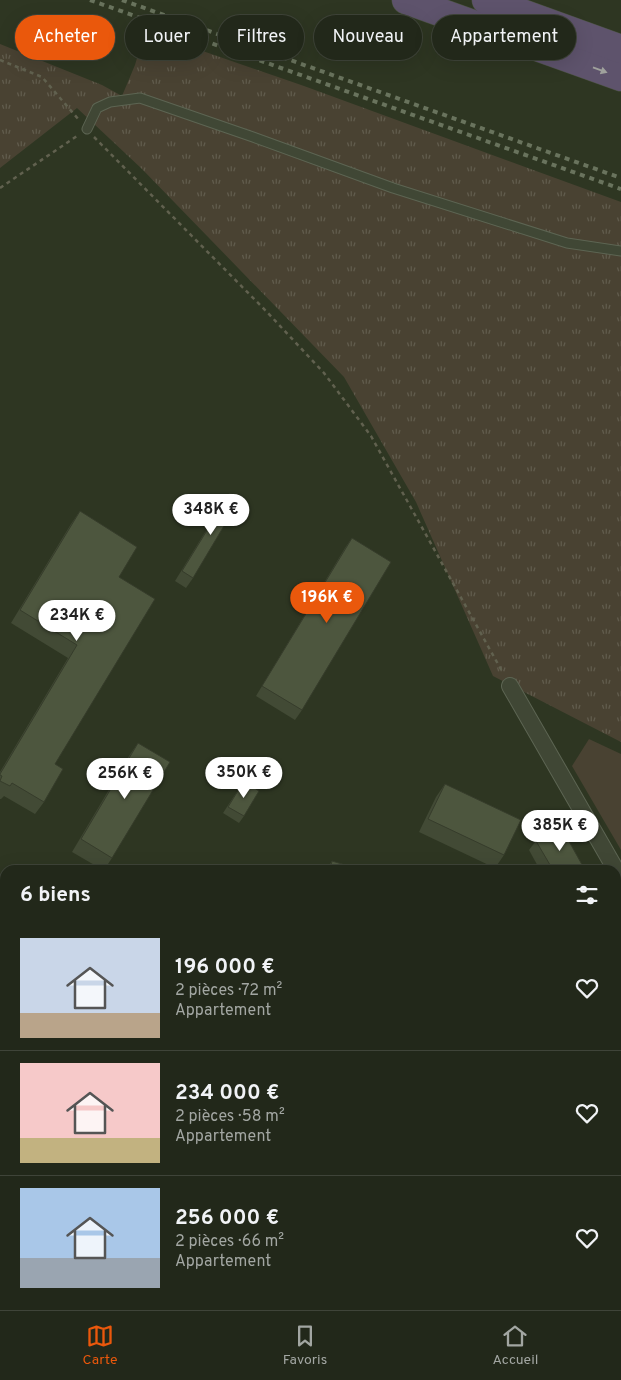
<!DOCTYPE html>
<html lang="fr">
<meta charset="utf-8">
<style>
body{margin:0;font-family:Overpass,sans-serif;background:#2a3023;color:#f1f3f6;height:100vh;display:flex;flex-direction:column;font-size:19px;white-space:nowrap}
*{box-sizing:border-box;margin:0}
p{font-size:16px;color:#a2a6a2}
.icon{flex:none;width:28px;height:28px;fill:none;stroke:currentColor;stroke-width:2;stroke-linecap:round;stroke-linejoin:round}
.map{position:relative;flex:1;overflow:hidden}
.side{position:absolute;left:0px;top:865px;width:621px;height:445px;display:flex;flex-direction:column;background:#22281a;border-radius:15px 15px 0 0;box-shadow:0 5px 20px #0002,0 0 0 1px #3f4439}
.side>*{flex:none}
.hud{position:absolute;left:15px;top:15px;width:591px;height:45px;display:flex;gap:10px}
.price{position:absolute;translate:-50% -42px;padding:0 11px;border-radius:18px;background:#fff;color:#222;font-size:16px;line-height:32px;filter:drop-shadow(0 1px 2px #0008)}
.price::after{content:'';position:absolute;left:50%;top:30px;width:15px;height:11px;margin-left:-8px;background:inherit;clip-path:polygon(0 0,100% 0,50% 100%)}
.price.selected{background:#ea580c;color:#fff}
ul{padding:0;list-style:none}
li{display:flex;align-items:center;gap:15px;height:125px;padding:0 20px}
li+li{border-top:1px solid #3f4439}
li span{display:grid;place-items:center;flex:none;width:140px;height:100px;border-radius:0px;color:#555}
li>.icon{margin-inline-start:auto}
span .icon{width:60px;height:60px;fill:#fffc;stroke-width:1}
li b{font-size:21px}
h2{display:flex;justify-content:space-between;align-items:center;height:60px;padding:0 20px;font-size:21px}
.pill{padding:0 18px;border-radius:22px;background:#22281a;box-shadow:0 5px 20px #0002,0 0 0 1px #3f4439;font-size:18px;line-height:45px}
.pill.selected{background:#ea580c;color:#fff}
.menu{display:flex;justify-content:space-around;align-items:center;height:70px;border-top:1px solid #3f4439;background:#22281a;font-size:14px;color:#a2a6a2}
.menu a{display:grid;justify-items:center;gap:2px}
.menu .selected{color:#ea580c}
.map>svg:first-child{display:block}
</style>
<div class="map">
<svg width="621" height="1310" viewBox="0 0 621 1310">
<defs>
<pattern id="grass-tufts" width="24" height="20" patternUnits="userSpaceOnUse" patternTransform="scale(1.25)"><rect width="24" height="20" fill="#494232"/><path d="M3 7l-1-3M5 7V3M7 7l1-3M15 17l-1-3M17 17v-4M19 17l1-3" fill="none" stroke="#615c4d"/></pattern>
</defs>
<rect width="100%" height="100%" fill="#2e3622"/>
<g fill="url(#grass-tufts)">
<path d="M 145,31 L 304,86 L 621,202 L 621,742 L 493,676 L 416,502 L 344,377 L 142,169 L 77,108 L 0,168 L 0,44 L 102,85 L 122,96 L 135,65 Z"/>
<path d="M 0,1178 L 5,1183 L 5,1235 L 0,1238 Z"/>
<path d="M 5,1245 L 3,1307 L 0,1308 L 0,1248 Z"/>
</g>
<path fill="#494232" d="M 589,739 L 621,754 L 621,850 L 572,766 Z"/>
<g fill="none" stroke-linecap="round" stroke-linejoin="round">
<defs>
<path id="service" d="M 87,129 L 97,108 L 110,102 L 140,98 L 253,137 L 393,188 L 567,243 L 621,251"/>
<g id="minor">
<path d="M 510,686 L 616,870"/>
<path d="M 0,1046 L 5,1051"/>
<path d="M 0,1157 L 5,1158"/>
<path d="M 276,1305 L 280,1310"/>
<path d="M 18,1310 L 19,1305"/>
<path d="M 182,1310 L 190,1305"/>
<path d="M 459,1310 L 463,1305"/>
</g>
<g id="tertiary">
<path d="M 616,1009 L 621,1010"/>
<path d="M 0,1023 L 5,1024"/>
</g>
<g id="motorway">
<path d="M 406,0 L 621,77"/>
<path d="M 486,0 L 621,49"/>
</g>
</defs>
<use href="#service" stroke="#5d6553" stroke-width="11"/>
<use href="#minor" stroke="#5d6553" stroke-width="18"/>
<use href="#tertiary" stroke="#5d6553" stroke-width="22"/>
<use href="#motorway" stroke="#4a5240" stroke-width="29"/>
<g stroke="#61614f" stroke-width="2.5" stroke-dasharray="4 4" stroke-linecap="butt">
<path d="M 0,60 L 42,77 L 79,120"/>
<path d="M 94,137 L 267,312 L 324,373 L 371,436 L 503,673"/>
<path d="M 0,188 L 77,136"/>
<path d="M 0,1243 L 5,1240"/>
</g>
<use href="#service" stroke="#404735" stroke-width="9"/>
<use href="#minor" stroke="#404735" stroke-width="16"/>
<use href="#tertiary" stroke="#404735" stroke-width="20"/>
<use href="#motorway" stroke="#5e536c" stroke-width="28"/>
<g stroke="#69735d" stroke-width="4" stroke-dasharray="5 5" stroke-linecap="butt">
<path d="M 90,0 L 621,189"/>
<path d="M 122,0 L 621,178"/>
</g>
</g>
<g fill="#424a35">
<path d="M 230,493 L 193,578 L 186,588 L 175,581 L 223,503 Z"/>
<path d="M 80,511 L 119,577 L 55,764 L 44,802 L 35,814 L 4,796 L 1,799 L 0,799 L 0,772 L 68,658 L 11,623 L 71,524 Z"/>
<path d="M 352,538 L 302,710 L 295,720 L 256,696 L 345,548 Z"/>
<path d="M 138,743 L 112,858 L 104,870 L 103,870 L 72,852 L 129,756 Z"/>
<path d="M 244,781 L 244,816 L 239,823 L 223,813 Z"/>
<path d="M 445,784 L 504,855 L 495,868 L 419,832 L 436,797 Z"/>
<path d="M 536,841 L 585,870 L 540,870 L 529,850 Z"/>
<path d="M 332,861 L 362,870 L 326,870 Z"/>
<path d="M 5,921 L 5,930 L 1,927 Z"/>
<path d="M 52,1305 L 108,1305 L 112,1310 L 52,1310 Z"/>
<path d="M 303,1305 L 345,1305 L 341,1310 L 306,1310 Z"/>
<path d="M 499,1305 L 520,1305 L 518,1310 L 497,1310 Z"/>
</g>
<path fill="#363c2b" d="M 58,1308 L 85,1310 L 57,1310 Z"/>
<g fill="#4d563e" stroke="#363c2b">
<path d="M 230,493 L 240,499 L 193,578 L 182,571 Z"/>
<path d="M 80,511 L 137,547 L 119,577 L 155,599 L 55,764 L 63,769 L 44,802 L 12,783 L 10,786 L 0,781 L 2,776 L 0,775 L 0,774 L 77,645 L 20,610 Z"/>
<path d="M 352,538 L 391,562 L 302,710 L 262,686 Z"/>
<path d="M 138,743 L 170,762 L 112,858 L 81,839 Z"/>
<path d="M 244,781 L 259,791 L 244,816 L 228,807 Z"/>
<path d="M 445,784 L 521,820 L 504,855 L 428,819 Z"/>
<path d="M 561,827 L 585,870 L 553,870 L 536,841 Z"/>
<path d="M 332,861 L 362,870 L 330,870 Z"/>
<path d="M 58,1305 L 108,1305 L 112,1310 L 85,1310 L 58,1308 Z"/>
<path d="M 320,1305 L 344,1305 L 339,1310 L 324,1310 Z"/>
<path d="M 407,1305 L 430,1305 L 426,1310 L 404,1310 Z"/>
<path d="M 502,1305 L 520,1305 L 518,1308 L 518,1310 L 501,1310 Z"/>
</g>
<defs><path id="oneway-solid" d="M-6-.8H1V-3.2L6.5 0L1 3.2V.8H-6Z" transform="scale(1.25)"/></defs>
<use fill="#9fa19c" href="#oneway-solid" transform="translate(600 70) rotate(20)"/>
</svg>
<b class="price" style="left:211px;top:536px">348K €</b>
<b class="price selected" style="left:327px;top:624px">196K €</b>
<b class="price" style="left:77px;top:642px">234K €</b>
<b class="price" style="left:244px;top:799px">350K €</b>
<b class="price" style="left:125px;top:800px">256K €</b>
<b class="price" style="left:560px;top:852px">385K €</b>
<div class="hud">
<a class="pill selected">Acheter</a>
<a class="pill">Louer</a>
<a class="pill">Filtres</a>
<a class="pill">Nouveau</a>
<a class="pill">Appartement</a>
</div>
<section class="side">
<h2>6 biens<svg class="icon" aria-label="filters" viewBox="0 0 24 24"><path d="M4 7h16M4 17h16"/><circle cx="9" cy="7" r="2"/><circle cx="15" cy="17" r="2"/></svg></h2>
<ul>
<li><span style="background:linear-gradient(#c9d6e8 75%,#b9a48a 0)"><svg class="icon" aria-label="home" viewBox="0 0 24 24"><path d="M3 11l9-7 9 7M6 9v11h12V9"/></svg></span><div><b>196 000 €</b><p>2 pièces · 72 m²</p><p>Appartement</p></div><svg class="icon" aria-label="heart" viewBox="0 0 24 24"><path d="M12 20l-8-8c-3-5 5-10 8-4 3-6 11-1 8 4z"/></svg></li>
<li><span style="background:linear-gradient(#f6c9c9 75%,#c2b280 0)"><svg class="icon" aria-label="home" viewBox="0 0 24 24"><path d="M3 11l9-7 9 7M6 9v11h12V9"/></svg></span><div><b>234 000 €</b><p>2 pièces · 58 m²</p><p>Appartement</p></div><svg class="icon" aria-label="heart" viewBox="0 0 24 24"><path d="M12 20l-8-8c-3-5 5-10 8-4 3-6 11-1 8 4z"/></svg></li>
<li><span style="background:linear-gradient(#a9c7e8 70%,#9aa5b1 0)"><svg class="icon" aria-label="home" viewBox="0 0 24 24"><path d="M3 11l9-7 9 7M6 9v11h12V9"/></svg></span><div><b>256 000 €</b><p>2 pièces · 66 m²</p><p>Appartement</p></div><svg class="icon" aria-label="heart" viewBox="0 0 24 24"><path d="M12 20l-8-8c-3-5 5-10 8-4 3-6 11-1 8 4z"/></svg></li>
</ul>
</section>
</div>
<nav class="menu">
<a class="selected"><svg class="icon" aria-label="map" viewBox="0 0 24 24"><path d="M3 6l6-2 6 2 6-2v14l-6 2-6-2-6 2zM9 4v14M15 6v14"/></svg>Carte</a>
<a><svg class="icon" aria-label="saved" viewBox="0 0 24 24"><path d="M7 4h10v16l-5-4-5 4z"/></svg>Favoris</a>
<a><svg class="icon" aria-label="home" viewBox="0 0 24 24"><path d="M3 11l9-7 9 7M6 9v11h12V9"/></svg>Accueil</a>
</nav>
